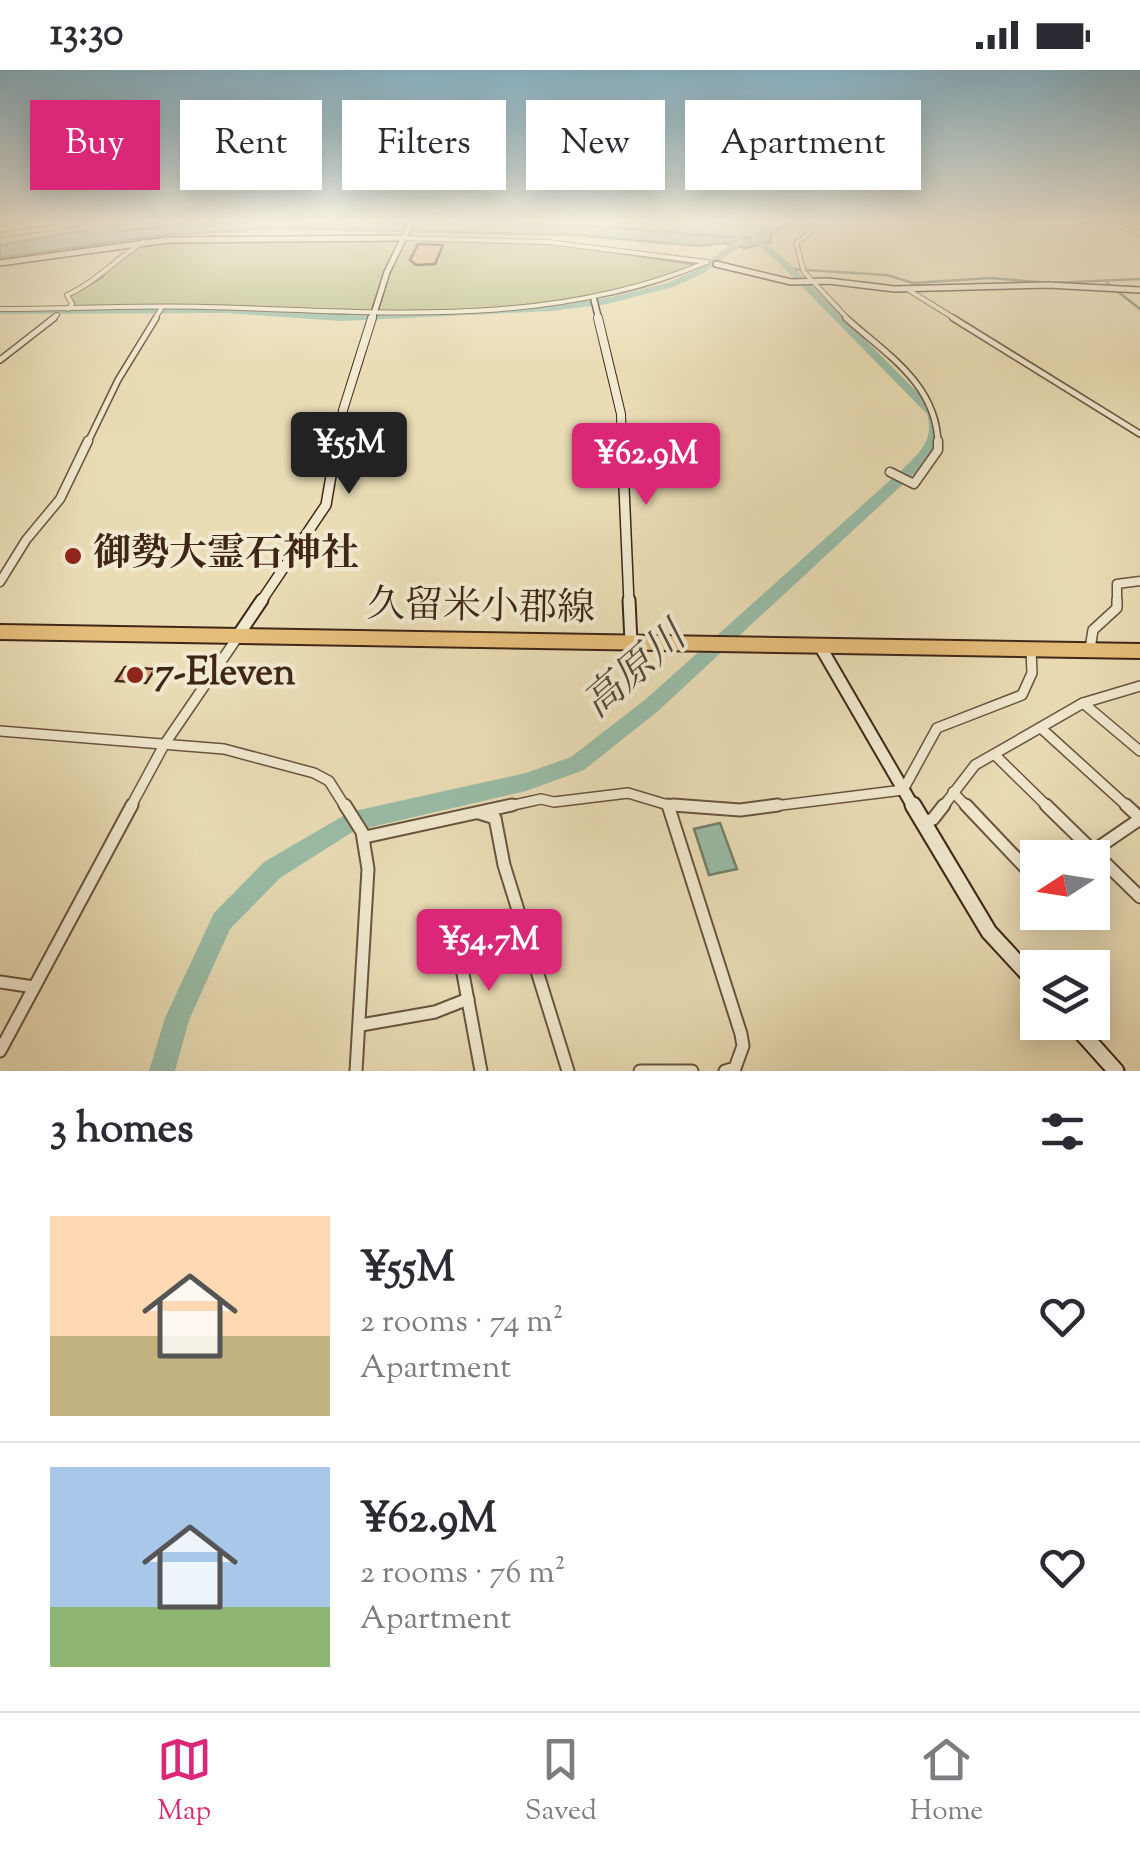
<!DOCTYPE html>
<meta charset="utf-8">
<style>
body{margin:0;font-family:"Sorts Mill Goudy","Noto Serif JP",serif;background:#f7f7f7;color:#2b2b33;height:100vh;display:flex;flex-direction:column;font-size:38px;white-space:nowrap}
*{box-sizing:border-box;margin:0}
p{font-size:32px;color:#7c7c81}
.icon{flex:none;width:55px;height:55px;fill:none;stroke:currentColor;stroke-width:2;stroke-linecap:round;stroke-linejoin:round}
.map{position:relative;height:1001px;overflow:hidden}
.panel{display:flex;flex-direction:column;background:#fff;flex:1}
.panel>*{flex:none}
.top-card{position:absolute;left:30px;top:30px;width:1080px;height:90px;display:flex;gap:20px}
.needle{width:65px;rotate:258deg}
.fabs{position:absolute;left:1020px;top:770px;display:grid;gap:20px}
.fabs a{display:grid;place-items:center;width:90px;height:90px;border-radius:0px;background:#fff;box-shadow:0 5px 25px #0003;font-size:50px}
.price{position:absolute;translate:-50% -85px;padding:0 22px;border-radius:10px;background:#db2777;color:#fff;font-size:32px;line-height:65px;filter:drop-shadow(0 2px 5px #0008)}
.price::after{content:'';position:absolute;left:50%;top:60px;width:30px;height:22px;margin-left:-15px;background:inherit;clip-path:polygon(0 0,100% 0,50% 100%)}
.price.current{background:#222;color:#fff}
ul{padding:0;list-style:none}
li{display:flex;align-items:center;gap:30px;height:250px;padding:0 50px}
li+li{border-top:2px solid #e1e1e2}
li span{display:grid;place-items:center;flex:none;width:280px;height:200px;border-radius:0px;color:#555}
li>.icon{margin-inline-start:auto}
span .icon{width:120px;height:120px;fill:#fffc;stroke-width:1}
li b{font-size:42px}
h2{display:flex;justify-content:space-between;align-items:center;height:120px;padding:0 50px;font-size:42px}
.chip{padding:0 35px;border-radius:0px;background:#fff;box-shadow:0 5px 25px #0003;font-size:35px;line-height:90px}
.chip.current{background:#db2777;color:#fff}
.status{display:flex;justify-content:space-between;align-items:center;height:70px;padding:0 50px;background:#fff;direction:ltr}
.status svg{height:28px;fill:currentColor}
.dock{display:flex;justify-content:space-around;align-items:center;height:140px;border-top:2px solid #e1e1e2;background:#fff;font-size:28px;color:#7c7c81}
.dock a{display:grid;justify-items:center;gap:5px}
.dock .current{color:#db2777}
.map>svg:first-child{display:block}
</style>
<div class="status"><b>13:30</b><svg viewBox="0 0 49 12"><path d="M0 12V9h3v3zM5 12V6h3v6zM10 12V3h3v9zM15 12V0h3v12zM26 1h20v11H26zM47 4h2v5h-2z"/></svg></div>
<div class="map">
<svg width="1140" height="1001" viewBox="0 0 1140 1001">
<rect width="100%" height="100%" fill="#eaddb6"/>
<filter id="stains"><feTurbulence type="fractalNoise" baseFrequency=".002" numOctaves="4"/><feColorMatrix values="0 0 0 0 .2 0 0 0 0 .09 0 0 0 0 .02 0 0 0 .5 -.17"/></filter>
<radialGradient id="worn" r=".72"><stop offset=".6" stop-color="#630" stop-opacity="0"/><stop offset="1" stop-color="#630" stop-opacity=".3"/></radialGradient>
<path fill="#bbc08b" stroke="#7e7351" stroke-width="2.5" d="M 352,168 L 558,174 L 700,195 C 607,244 437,245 332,244 C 298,243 266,238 232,237 C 179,237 125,238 72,238 L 74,233 L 67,227 L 102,207 L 109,195 L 122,184 L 144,174 Z"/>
<g fill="#99bda8" stroke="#75816e" stroke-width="2.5">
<path d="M 127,153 L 790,153 L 770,165 L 771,173 L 745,178 L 723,173 L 700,176 L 575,165 L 278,158 L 163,165 L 0,188 L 0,175 Z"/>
<path d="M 720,753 L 737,799 L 709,805 L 694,759 Z"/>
</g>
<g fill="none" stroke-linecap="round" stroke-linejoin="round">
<g stroke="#6c7260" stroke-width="2.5">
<path d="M 114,153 L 119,161 L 211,153"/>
<path d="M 425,153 C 474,154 524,153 573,155 C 630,157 688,165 744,168 C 756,168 762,161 770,153"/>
</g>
<g stroke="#75816e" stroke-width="2.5">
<path d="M 790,199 L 887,205 L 913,213 L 990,208 L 1051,213 L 1140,209"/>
<path d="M 1107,213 L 1140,239"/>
</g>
<path fill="#99bda8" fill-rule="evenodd" d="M 757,153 L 767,153 L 752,162 L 788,192 L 936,341 C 948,368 933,383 915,403 L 658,641 L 584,700 L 526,721 L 354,761 L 280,808 L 230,859 L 189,950 L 175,1001 L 149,1001 L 165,948 L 214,843 L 264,792 L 350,742 L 526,703 L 571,687 L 646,629 L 905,397 C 922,381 934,368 927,344 L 782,196 L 747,166 L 741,169 L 740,176 L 702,204 L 673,217 L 607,234 L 551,241 L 342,251 L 226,243 L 0,244 L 0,238 L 226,237 L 342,245 L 551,235 L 607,228 L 667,213 L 696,200 L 733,173 L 734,166 Z"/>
</g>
<g fill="#e4a888" stroke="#402617" stroke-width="2.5">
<path d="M 418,174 L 443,175 L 435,194 L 416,195 L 410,190 Z"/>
<path d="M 125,597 L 155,599 L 146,613 L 116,611 Z"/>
</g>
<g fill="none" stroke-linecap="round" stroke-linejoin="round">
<defs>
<g id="street-far4">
<path d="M 823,153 L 796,173 L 804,202 L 849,250"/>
<path d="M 1112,153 L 1140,163"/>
<path d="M 0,165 L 88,153"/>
<path d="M 403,168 L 548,172 L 707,192"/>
<path d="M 907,219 L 957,250"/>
<path d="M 0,239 C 68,239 137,235 205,237 C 376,241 546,260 707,192"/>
<path d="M 68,239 L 72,234 L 67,225 C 96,212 116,189 143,172"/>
<path d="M 50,250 L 57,245"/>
<path d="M 154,250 L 161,239"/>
</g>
<g id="street-far3">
<path d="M 846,248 C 886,284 937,314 938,374"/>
<path d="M 953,248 L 1140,364"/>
<path d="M 0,290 L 54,248"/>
<path d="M 87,374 L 118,310 L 156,248"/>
</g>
<g id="street-far2">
<path d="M 890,402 L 914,414 L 938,380 L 938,371"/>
<path d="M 0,512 L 26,470 L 60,429 L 88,371"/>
<path d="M 1117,533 L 1117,514 L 1140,511"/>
</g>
<g id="street-far1">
<path d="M 1090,579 L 1093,560 L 1117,538 L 1117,530"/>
<path d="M 1083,633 L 1140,681"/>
<path d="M 1042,659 L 1129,738"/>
<path d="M 0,661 L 224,679 L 314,703 L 329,711 L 346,738"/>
<path d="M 995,685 L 1049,738"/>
<path d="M 953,722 L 968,738"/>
<path d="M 130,738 L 164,675 L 237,568"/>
<path d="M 500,738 L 541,729 L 554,732 L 628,723 L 668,735 L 709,738"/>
<path d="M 758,738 L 903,720 L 937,658 L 1022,625 L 1032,603 L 1031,579"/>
<path d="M 942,738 L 975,695 L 1083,633 L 1140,616"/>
</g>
<g id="street">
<path d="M 345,735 L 362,762 L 368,799 L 356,1001"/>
<path d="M 668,735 L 741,964 L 743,976 L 735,998 L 725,1001"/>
<path d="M 673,735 L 740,740 L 778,735"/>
<path d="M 966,735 L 1038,811"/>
<path d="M 1046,735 L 1140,827"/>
<path d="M 1126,735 L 1140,748"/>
<path d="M 479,743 L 495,748 L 504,795 L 568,1001"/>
<path d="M 922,753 L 933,749 L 944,735"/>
<path d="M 365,767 L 512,735"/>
<path d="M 1083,788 L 1140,749"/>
<path d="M 454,855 L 481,1001"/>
<path d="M 0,912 L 34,917"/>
<path d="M 361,955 L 435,942 L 468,929"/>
<path d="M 0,981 L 132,735"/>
<path d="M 640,1001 L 692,1001"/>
</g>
<g id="secondary-far4">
<path d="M 0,193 L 167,170 L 403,168"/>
<path d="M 716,194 L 791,212 L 828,211 L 895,219 L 1048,215 L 1140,220"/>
<path d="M 594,230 L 599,250"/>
<path d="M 372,250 L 387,202 L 411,153"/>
</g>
<g id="secondary-far3">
<path d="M 598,248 L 621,344 L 622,374"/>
<path d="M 337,374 L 343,340 L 372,248"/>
</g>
<g id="secondary-far2">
<path d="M 622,371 L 629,533"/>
<path d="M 260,533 L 326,435 L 337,371"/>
</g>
<g id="secondary-far1">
<path d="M 629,530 L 631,572"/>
<path d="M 239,564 L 262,530"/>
<path d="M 820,576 L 914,738"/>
</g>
<g id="secondary">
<path d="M 913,735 L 989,862 L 1038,915"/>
<path d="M 1072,952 L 1116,1001"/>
</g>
<path id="primary" d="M 0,562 L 1140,581"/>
<path id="highway" d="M 1123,153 L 1140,156 L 1140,160 L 1124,154 Z"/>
</defs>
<use href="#street-far4" stroke="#6a543f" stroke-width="6"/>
<use href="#street-far3" stroke="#6a543f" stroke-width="8"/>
<use href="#street-far2" stroke="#6a543f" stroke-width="11"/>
<use href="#street-far1" stroke="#6a543f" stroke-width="12"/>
<use href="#street" stroke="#6a543f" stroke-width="15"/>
<use href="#secondary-far4" stroke="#402617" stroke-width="8"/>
<use href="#secondary-far3" stroke="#402617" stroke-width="10"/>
<use href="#secondary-far2" stroke="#402617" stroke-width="12"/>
<use href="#secondary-far1" stroke="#402617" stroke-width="15"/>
<use href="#secondary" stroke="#402617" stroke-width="19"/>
<use href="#primary" stroke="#402617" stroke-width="18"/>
<use href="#highway" stroke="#402617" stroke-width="4"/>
<use href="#street-far4" stroke="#f1e9d0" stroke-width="4"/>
<use href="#street-far3" stroke="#f1e9d0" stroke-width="5"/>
<use href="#street-far2" stroke="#f1e9d0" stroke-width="8"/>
<use href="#street-far1" stroke="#f1e9d0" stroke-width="9"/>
<use href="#street" stroke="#f1e9d0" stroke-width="11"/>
<use href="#secondary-far4" stroke="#f1e9d0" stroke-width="5"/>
<use href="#secondary-far3" stroke="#f1e9d0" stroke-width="8"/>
<use href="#secondary-far2" stroke="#f1e9d0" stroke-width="9"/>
<use href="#secondary-far1" stroke="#f1e9d0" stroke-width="11"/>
<use href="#secondary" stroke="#f1e9d0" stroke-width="15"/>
<use href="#primary" stroke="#e5be7b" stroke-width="14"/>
<use href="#highway" fill="#e5be7b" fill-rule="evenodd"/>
</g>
<linearGradient id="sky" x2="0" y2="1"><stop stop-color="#88b8ce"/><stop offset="0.52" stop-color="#f6f0de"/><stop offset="1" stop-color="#f6f0de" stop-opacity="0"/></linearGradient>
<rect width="1140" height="293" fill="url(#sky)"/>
<g fill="#8f2418" stroke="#f1e9d0" stroke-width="4">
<circle cx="73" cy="486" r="10"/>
<circle cx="135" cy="605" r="10"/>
</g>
<g text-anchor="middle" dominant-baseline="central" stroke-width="8" stroke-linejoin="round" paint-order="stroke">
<g font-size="38" font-weight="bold" fill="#402617" stroke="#f1e9d0" text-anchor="start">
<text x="93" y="486">御勢大霊石神社</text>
<text x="155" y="605">7-Eleven</text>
</g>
<g font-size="38" fill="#402617" stroke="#f1e9d0">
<text transform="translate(481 539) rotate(1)">久留米小郡線</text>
</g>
<g font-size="40" font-style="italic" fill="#564c3b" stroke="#f1e9d0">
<text transform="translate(636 602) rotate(-41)">高原川</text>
</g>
</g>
<rect width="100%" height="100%" filter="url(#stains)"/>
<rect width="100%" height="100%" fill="url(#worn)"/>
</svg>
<div class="fabs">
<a><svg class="needle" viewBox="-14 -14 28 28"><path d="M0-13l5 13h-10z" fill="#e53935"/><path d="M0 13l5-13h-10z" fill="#7c7c81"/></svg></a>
<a><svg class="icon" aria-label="layers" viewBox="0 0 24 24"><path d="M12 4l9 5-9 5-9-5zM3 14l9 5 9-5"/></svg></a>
</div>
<b class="price current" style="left:349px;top:427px">¥55M</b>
<b class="price" style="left:646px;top:438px">¥62.9M</b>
<b class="price" style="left:489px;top:924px">¥54.7M</b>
<div class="top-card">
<a class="chip current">Buy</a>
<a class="chip">Rent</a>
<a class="chip">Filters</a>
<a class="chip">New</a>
<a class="chip">Apartment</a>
</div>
</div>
<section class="panel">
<h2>3 homes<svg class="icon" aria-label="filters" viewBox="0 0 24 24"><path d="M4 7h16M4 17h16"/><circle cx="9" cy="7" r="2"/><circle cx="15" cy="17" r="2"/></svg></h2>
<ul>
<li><span style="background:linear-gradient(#ffd9b3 60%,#c2b280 0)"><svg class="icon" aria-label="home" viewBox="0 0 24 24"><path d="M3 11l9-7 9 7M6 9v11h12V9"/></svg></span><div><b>¥55M</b><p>2 rooms · 74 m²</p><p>Apartment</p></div><svg class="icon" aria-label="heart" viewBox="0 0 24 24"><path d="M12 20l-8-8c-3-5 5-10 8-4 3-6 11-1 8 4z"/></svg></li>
<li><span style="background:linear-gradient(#a9c7e8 70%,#8fb573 0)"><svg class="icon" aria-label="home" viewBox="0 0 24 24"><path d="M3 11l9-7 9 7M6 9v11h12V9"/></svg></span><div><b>¥62.9M</b><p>2 rooms · 76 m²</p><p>Apartment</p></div><svg class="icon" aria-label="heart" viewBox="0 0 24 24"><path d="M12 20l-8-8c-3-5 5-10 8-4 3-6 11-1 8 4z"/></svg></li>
</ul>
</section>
<nav class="dock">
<a class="current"><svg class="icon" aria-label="map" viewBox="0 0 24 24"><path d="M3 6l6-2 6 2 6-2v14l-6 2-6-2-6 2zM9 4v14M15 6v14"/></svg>Map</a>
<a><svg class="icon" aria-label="saved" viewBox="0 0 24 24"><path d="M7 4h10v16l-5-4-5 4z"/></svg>Saved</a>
<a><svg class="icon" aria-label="home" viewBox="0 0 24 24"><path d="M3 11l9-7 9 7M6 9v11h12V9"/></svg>Home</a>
</nav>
